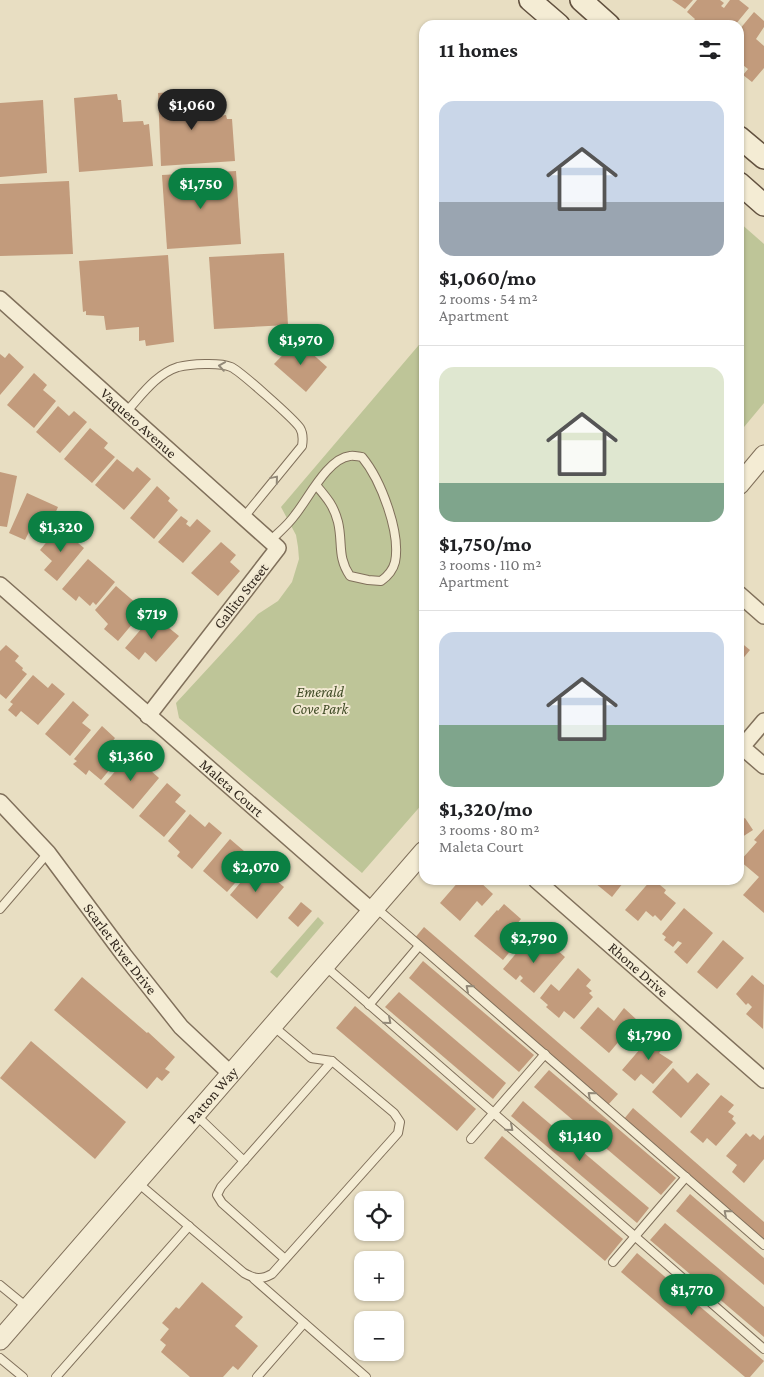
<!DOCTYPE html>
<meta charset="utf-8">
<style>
body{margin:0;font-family:"Crimson Pro",serif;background:#f2f2f2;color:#202124;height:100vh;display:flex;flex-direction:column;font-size:19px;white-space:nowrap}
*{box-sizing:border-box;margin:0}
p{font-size:16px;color:#757577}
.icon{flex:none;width:28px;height:28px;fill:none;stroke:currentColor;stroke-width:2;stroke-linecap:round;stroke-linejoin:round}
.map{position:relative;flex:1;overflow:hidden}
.sheet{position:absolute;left:419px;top:20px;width:325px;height:865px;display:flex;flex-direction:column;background:#fff;border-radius:15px;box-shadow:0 1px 4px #0004}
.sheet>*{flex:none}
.fabs{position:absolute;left:354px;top:1191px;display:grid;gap:10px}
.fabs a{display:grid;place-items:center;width:50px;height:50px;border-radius:10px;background:#fff;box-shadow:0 1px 4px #0004;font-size:25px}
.price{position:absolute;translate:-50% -42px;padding:0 11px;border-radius:18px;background:#0b8043;color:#fff;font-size:16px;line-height:32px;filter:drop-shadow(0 1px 2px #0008)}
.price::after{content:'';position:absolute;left:50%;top:30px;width:15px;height:11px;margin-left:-8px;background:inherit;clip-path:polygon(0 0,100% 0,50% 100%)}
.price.selected{background:#222;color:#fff}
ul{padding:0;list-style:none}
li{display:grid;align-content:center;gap:10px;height:265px;padding:0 20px}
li+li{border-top:1px solid #e0e0e0}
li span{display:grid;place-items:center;height:155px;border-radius:15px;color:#555}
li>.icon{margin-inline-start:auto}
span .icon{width:90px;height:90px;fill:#fffc;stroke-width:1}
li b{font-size:21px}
h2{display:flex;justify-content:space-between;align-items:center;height:60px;padding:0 20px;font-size:21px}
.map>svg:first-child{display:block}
</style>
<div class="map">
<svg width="764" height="1377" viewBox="0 0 764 1377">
<rect width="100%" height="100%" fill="#e8dec2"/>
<g fill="#bec598">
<path d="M 739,222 L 764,244 L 764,403 L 739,433 Z"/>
<path d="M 424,339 L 424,802 L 362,873 L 179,718 L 176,703 L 258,614 L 278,601 L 292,582 L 299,559 L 298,547 L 296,535 L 281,507 Z"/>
<path d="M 318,917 L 324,923 L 277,978 L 270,972 Z"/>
</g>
<g fill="#c29b7c">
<path d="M 672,0 L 693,0 L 685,9 Z"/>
<path d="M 697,0 L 720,0 L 724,3 L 721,6 L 724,8 L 730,0 L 739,0 L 749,8 L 735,25 L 690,25 L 695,19 L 687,12 Z"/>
<path d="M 754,12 L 764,21 L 764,27 L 756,39 L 764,46 L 764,68 L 752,82 L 743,75 L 748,69 L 739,62 L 739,30 Z"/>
<path d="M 200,90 L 201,95 L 204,95 L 206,118 L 226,115 L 227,119 L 232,119 L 235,161 L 161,166 L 158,93 Z"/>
<path d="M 117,94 L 118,100 L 121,100 L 123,122 L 143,121 L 144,125 L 149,124 L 153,166 L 79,172 L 74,98 Z"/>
<path d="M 43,100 L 47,173 L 0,177 L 0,103 Z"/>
<path d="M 236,171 L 241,244 L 167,249 L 162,175 Z"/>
<path d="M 69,181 L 73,254 L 0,256 L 0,184 Z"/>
<path d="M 284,253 L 288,325 L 214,329 L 209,257 Z"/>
<path d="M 168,255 L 174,342 L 146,346 L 145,340 L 139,341 L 139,327 L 106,330 L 104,316 L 86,315 L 86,311 L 83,312 L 79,261 Z"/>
<path d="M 297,340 L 327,367 L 306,392 L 274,364 Z"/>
<path d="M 9,353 L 24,367 L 0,395 L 0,354 L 5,358 Z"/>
<path d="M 34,373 L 47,385 L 43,390 L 56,401 L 34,428 L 7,405 Z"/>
<path d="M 58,406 L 69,416 L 74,411 L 87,422 L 60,453 L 36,432 Z"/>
<path d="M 90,428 L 108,443 L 104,448 L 115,457 L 92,483 L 64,459 Z"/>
<path d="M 117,459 L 133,472 L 137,467 L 151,479 L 124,510 L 95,485 Z"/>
<path d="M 0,472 L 17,476 L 7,527 L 0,526 Z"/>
<path d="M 157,486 L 170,498 L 168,501 L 178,510 L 154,539 L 130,518 Z"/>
<path d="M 27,493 L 58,507 L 44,538 L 29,532 L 25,540 L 9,533 Z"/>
<path d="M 181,516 L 188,521 L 186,524 L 190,527 L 197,519 L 211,531 L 183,563 L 158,542 Z"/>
<path d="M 59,527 L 84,548 L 57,581 L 44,570 L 52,561 L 40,550 Z"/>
<path d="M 221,542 L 236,555 L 230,562 L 240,571 L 218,596 L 191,573 Z"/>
<path d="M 88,559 L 115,582 L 96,605 L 93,602 L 90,606 L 79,596 L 76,601 L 62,589 Z"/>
<path d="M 116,586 L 144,610 L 118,641 L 104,629 L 108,624 L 95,610 Z"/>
<path d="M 153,615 L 179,636 L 156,662 L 145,652 L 139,660 L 125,648 Z"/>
<path d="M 739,641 L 750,650 L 740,662 L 742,664 L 742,667 L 739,671 Z"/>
<path d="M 6,645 L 19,656 L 15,661 L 23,668 L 22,670 L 27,674 L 6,699 L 0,694 L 0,651 Z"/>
<path d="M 33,675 L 48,688 L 52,683 L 65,694 L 38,725 L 21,711 L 16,717 L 8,710 L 13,704 L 10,702 Z"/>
<path d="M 73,701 L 89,715 L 82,723 L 91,730 L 70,756 L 45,734 Z"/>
<path d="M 102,726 L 115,738 L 111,743 L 122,755 L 101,780 L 89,770 L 86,775 L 73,764 L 77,761 L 74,759 Z"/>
<path d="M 127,758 L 139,768 L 142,763 L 159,778 L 133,809 L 104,784 Z"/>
<path d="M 167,783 L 181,795 L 175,802 L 186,811 L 164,837 L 139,816 Z"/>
<path d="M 739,812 L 743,819 L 745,818 L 753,830 L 739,839 Z"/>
<path d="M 190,814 L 205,827 L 209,822 L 222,833 L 192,869 L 177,856 L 180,852 L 168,841 Z"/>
<path d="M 764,829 L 764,913 L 743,895 L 759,877 L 740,861 L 757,842 L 754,840 Z"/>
<path d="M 230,839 L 244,851 L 238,857 L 249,867 L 227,892 L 203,871 Z"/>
<path d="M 251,870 L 267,881 L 271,876 L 284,887 L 257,919 L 230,895 Z"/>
<path d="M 460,880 L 478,880 L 493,894 L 482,906 L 477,901 L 460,921 L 440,903 Z"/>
<path d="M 597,880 L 620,880 L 623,883 L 612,897 L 595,883 Z"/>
<path d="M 651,880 L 654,880 L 666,890 L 664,893 L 676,903 L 661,921 L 655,915 L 653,917 L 646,911 L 638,921 L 625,910 Z"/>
<path d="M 301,902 L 312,911 L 298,927 L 288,918 Z"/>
<path d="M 504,904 L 521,919 L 516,925 L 522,930 L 519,934 L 522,937 L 503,960 L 474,936 L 497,910 L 498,911 Z"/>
<path d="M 684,908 L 713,933 L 687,964 L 674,952 L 682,943 L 678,941 L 673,947 L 664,940 L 666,937 L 662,934 Z"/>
<path d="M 424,927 L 618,1094 L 607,1106 L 414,939 Z"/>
<path d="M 529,938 L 542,949 L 548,942 L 565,957 L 534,993 L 520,981 L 523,978 L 520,975 L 516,980 L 503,969 Z"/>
<path d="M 723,940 L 744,958 L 717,989 L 697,972 Z"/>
<path d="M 423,961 L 534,1055 L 519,1072 L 409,978 Z"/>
<path d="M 578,968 L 591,980 L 586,986 L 592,991 L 589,993 L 593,997 L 574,1019 L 564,1011 L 559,1018 L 546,1007 L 548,1005 L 540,998 L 551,984 L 559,991 Z"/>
<path d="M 752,975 L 764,985 L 763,1029 L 746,1014 L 752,1007 L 748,1003 L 746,1005 L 736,994 Z"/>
<path d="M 82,977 L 147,1033 L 148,1032 L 175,1057 L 165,1069 L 170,1072 L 162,1081 L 157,1077 L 147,1089 L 54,1010 Z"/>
<path d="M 399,992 L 506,1083 L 493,1099 L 385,1007 Z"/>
<path d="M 355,1006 L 476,1109 L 457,1131 L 336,1028 Z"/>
<path d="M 598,1007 L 614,1021 L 624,1008 L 637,1020 L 609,1053 L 580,1028 Z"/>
<path d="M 653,1034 L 666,1045 L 659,1053 L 673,1062 L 653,1084 L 641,1074 L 635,1081 L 622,1070 Z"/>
<path d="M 31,1041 L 126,1122 L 95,1159 L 0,1078 Z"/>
<path d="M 673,1068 L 688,1083 L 697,1073 L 710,1084 L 681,1118 L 652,1092 Z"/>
<path d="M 549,1070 L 676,1178 L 661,1195 L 534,1087 Z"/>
<path d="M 721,1095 L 734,1105 L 728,1112 L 734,1116 L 732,1119 L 736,1123 L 716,1146 L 707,1138 L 703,1143 L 690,1132 Z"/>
<path d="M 523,1101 L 649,1208 L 637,1223 L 511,1116 Z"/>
<path d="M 633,1108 L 764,1222 L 764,1242 L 624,1119 Z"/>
<path d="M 746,1133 L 750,1137 L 753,1134 L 760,1140 L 764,1135 L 764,1159 L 744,1183 L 732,1172 L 737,1165 L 726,1156 Z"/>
<path d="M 502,1136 L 623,1239 L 605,1261 L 484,1158 Z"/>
<path d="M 690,1194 L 764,1258 L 764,1285 L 676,1211 Z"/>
<path d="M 665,1223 L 764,1307 L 764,1337 L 650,1240 Z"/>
<path d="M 637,1253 L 764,1361 L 750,1377 L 745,1377 L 621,1272 Z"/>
<path d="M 202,1282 L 243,1317 L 235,1326 L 258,1346 L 238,1370 L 233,1366 L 223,1377 L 190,1377 L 161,1352 L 166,1345 L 160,1340 L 169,1329 L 162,1323 L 176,1307 L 179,1309 Z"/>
</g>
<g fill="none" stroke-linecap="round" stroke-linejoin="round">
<defs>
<g id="service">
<path d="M 126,412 C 141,396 156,374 178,367 C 190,364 220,362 231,367 C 240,371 294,419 300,428 C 303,433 303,440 302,446 L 244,517"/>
<path d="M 270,541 C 279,532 288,525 295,515 C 308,499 328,458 350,456 C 354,455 359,457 362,457 C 381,480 401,533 395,562 C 393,570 388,576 381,581 L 368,580 L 350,576 C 337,557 343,543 338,522 C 334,506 327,498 316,485"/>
<path d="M 375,907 L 764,1245"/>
<path d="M 0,909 L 48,853"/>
<path d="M 325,966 L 764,1349"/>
<path d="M 369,1005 L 419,946"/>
<path d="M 196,1115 L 244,1161"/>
<path d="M 471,1139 L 545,1054"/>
<path d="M 138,1183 L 244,1273 C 255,1279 261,1280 272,1274 L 398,1133 L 400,1122 L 394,1113 L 332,1061 L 311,1058 L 273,1026"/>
<path d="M 285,1259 L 222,1203 L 217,1195 L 221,1187 L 332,1061"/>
<path d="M 613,1262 L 686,1177"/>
<path d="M 254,1279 L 366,1377"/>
<path d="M 0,1285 L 28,1308"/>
<path d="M 0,1358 L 23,1377"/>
<path d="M 56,1377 L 189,1226"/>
<path d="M 257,1377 L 304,1323"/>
</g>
<g id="minor">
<path id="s1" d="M 0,299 L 278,548 L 148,716"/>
<path id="s2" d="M 0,585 L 372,911"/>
<path d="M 739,594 L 764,616"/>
<path d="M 764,721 L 742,747 L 764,766"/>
<path id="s3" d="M 0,802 L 48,853 L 124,955 L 181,1027 L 231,1074"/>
<path id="s4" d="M 536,880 L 764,1080"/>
</g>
<g id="tertiary">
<path d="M 739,485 L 764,455"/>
<path id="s5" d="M 0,1340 L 424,851"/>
</g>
<g id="secondary">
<path d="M 530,0 L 559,25"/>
<path d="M 581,0 L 609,25"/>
<path d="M 739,137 L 764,158"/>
<path d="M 739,183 L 764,205"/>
</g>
</defs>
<use href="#service" stroke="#80705b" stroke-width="10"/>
<use href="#minor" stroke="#80705b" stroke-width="18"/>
<use href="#tertiary" stroke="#80705b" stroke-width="21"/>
<use href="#secondary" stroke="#62513f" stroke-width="24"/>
<use href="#service" stroke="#f4ecd4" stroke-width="8"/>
<use href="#minor" stroke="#f4ecd4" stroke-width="15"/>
<use href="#tertiary" stroke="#f4ecd4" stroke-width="19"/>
<use href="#secondary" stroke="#f4ecd4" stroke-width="21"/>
</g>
<defs><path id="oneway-chevron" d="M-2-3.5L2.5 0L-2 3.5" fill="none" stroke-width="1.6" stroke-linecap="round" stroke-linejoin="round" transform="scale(1.25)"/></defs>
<g stroke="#938a79">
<use href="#oneway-chevron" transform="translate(222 366) rotate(-171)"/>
<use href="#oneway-chevron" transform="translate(275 479) rotate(-50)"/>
<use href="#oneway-chevron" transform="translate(469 988) rotate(-139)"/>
<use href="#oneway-chevron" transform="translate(388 1021) rotate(41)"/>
<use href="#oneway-chevron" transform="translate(591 1095) rotate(-139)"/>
<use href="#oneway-chevron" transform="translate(510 1128) rotate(41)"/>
<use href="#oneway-chevron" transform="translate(727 1213) rotate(-139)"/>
</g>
<g text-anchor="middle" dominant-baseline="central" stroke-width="4" stroke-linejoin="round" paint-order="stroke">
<g font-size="15" fill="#32281e" stroke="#f1e8d1">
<text stroke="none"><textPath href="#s1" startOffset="186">Vaquero Avenue</textPath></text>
<text transform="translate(241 596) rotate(-52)">Gallito Street</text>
<text stroke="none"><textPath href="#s2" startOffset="308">Maleta Court</textPath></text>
<text stroke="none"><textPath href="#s3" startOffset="190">Scarlet River Drive</textPath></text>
<text stroke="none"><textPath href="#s4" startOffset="136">Rhone Drive</textPath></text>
<text stroke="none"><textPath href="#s5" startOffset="324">Patton Way</textPath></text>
</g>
<g font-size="15" font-style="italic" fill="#414c27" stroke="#f1e8d1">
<text x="320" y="692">Emerald<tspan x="320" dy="17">Cove Park</tspan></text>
</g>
</g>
</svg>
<div class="fabs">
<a><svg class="icon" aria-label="locate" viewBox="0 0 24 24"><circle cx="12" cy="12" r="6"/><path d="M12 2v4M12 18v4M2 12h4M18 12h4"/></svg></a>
<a>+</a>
<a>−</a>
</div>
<b class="price selected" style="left:192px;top:131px">$1,060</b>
<b class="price" style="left:201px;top:210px">$1,750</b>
<b class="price" style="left:301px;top:366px">$1,970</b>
<b class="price" style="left:61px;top:553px">$1,320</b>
<b class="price" style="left:152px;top:640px">$719</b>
<b class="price" style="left:131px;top:782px">$1,360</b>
<b class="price" style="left:256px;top:893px">$2,070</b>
<b class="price" style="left:534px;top:964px">$2,790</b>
<b class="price" style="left:649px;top:1061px">$1,790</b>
<b class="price" style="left:580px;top:1162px">$1,140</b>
<b class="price" style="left:692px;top:1316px">$1,770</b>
<section class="sheet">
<h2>11 homes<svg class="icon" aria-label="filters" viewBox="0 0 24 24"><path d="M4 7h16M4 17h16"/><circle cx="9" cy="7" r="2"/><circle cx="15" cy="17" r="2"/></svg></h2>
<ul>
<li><span style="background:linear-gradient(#c9d6e8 65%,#9aa5b1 0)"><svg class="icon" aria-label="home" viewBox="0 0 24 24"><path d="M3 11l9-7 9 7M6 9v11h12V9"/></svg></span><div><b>$1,060/mo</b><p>2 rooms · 54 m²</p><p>Apartment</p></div></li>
<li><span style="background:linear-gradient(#dfe7d0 75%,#7fa58c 0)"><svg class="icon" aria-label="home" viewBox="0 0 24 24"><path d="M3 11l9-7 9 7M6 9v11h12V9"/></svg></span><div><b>$1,750/mo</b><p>3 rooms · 110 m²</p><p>Apartment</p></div></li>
<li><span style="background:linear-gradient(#c9d6e8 60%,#7fa58c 0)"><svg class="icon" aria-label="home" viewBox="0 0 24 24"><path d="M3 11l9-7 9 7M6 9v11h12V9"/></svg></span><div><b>$1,320/mo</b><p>3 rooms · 80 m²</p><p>Maleta Court</p></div></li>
</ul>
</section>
</div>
